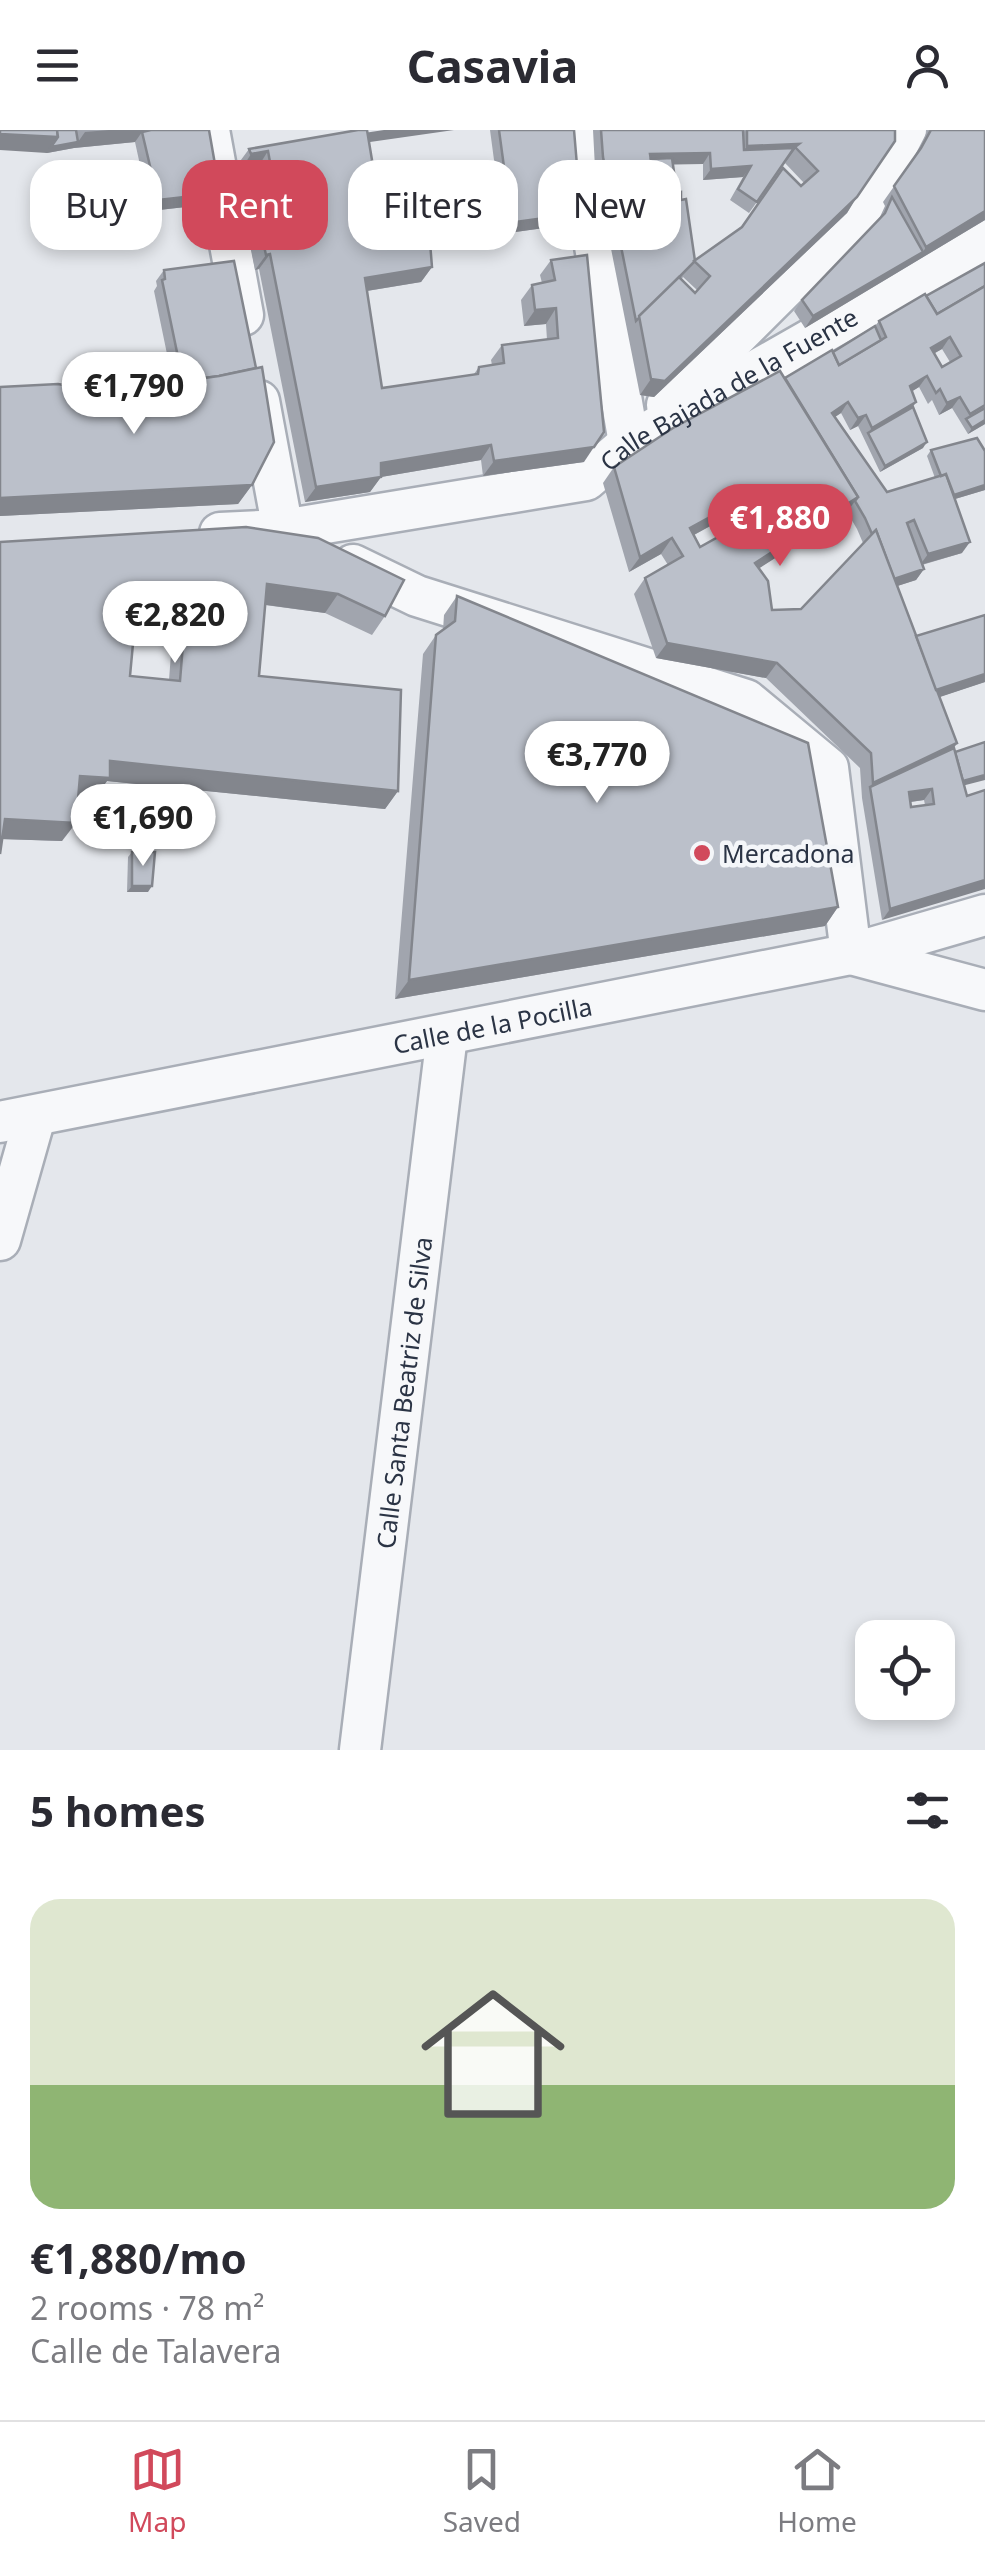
<!DOCTYPE html>
<meta charset="utf-8">
<style>
body{margin:0;font-family:"Noto Sans",sans-serif;background:#f2f2f3;color:#2b2b33;height:100vh;display:flex;flex-direction:column;font-size:38px;white-space:nowrap}
*{box-sizing:border-box;margin:0}
p{font-size:32px;color:#7c7c81}
.icon{flex:none;width:55px;height:55px;fill:none;stroke:currentColor;stroke-width:2;stroke-linecap:round;stroke-linejoin:round}
.map{position:relative;height:1620px;overflow:hidden}
.details{display:flex;flex-direction:column;background:#fff;flex:1}
.details>*{flex:none}
.banner{position:absolute;left:30px;top:30px;width:925px;height:90px;display:flex;gap:20px}
.controls{position:absolute;left:855px;top:1490px;display:grid;gap:20px}
.controls a{display:grid;place-items:center;width:100px;height:100px;border-radius:20px;background:#fff;box-shadow:0 5px 15px #0003;font-size:50px}
.price{position:absolute;translate:-50% -85px;padding:0 22px;border-radius:35px;background:#fff;color:#222;font-size:32px;line-height:65px;filter:drop-shadow(0 2px 5px #0008)}
.price::after{content:'';position:absolute;left:50%;top:60px;width:30px;height:22px;margin-left:-15px;background:inherit;clip-path:polygon(0 0,100% 0,50% 100%)}
.price.active{background:#d1495b;color:#fff}
ul{padding:0;list-style:none}
li{display:grid;align-content:center;gap:20px;height:530px;padding:0 30px}
li+li{border-top:2px solid #e1e1e2}
li span{display:grid;place-items:center;height:310px;border-radius:30px;color:#555}
li>.icon{margin-inline-start:auto}
span .icon{width:180px;height:180px;fill:#fffc;stroke-width:1}
li b{font-size:42px}
h2{display:flex;justify-content:space-between;align-items:center;height:120px;padding:0 30px;font-size:42px}
.pill{padding:0 35px;border-radius:30px;background:#fff;box-shadow:0 5px 15px #0003;font-size:35px;line-height:90px}
.pill.active{background:#d1495b;color:#fff}
header{display:flex;justify-content:space-between;align-items:center;height:130px;padding:0 30px;background:#fff;font-size:45px;font-weight:700}
.tab-bar{display:flex;justify-content:space-around;align-items:center;height:140px;border-top:2px solid #e1e1e2;background:#fff;font-size:28px;color:#7c7c81}
.tab-bar a{display:grid;justify-items:center;gap:5px}
.tab-bar .active{color:#d1495b}
.map>svg:first-child{display:block}
</style>
<header><svg class="icon" aria-label="menu" viewBox="0 0 24 24"><path d="M4 6h16M4 12h16M4 18h16"/></svg>Casavia<svg class="icon" aria-label="person" viewBox="0 0 24 24"><circle cx="12" cy="8" r="4"/><path d="M4 21q1-7 8-7t8 7"/></svg></header>
<div class="map">
<svg width="985" height="1620" viewBox="0 0 985 1620">
<rect width="100%" height="100%" fill="#e4e7ec"/>
<g fill="none" stroke-linecap="round" stroke-linejoin="round">
<defs>
<g id="street">
<path d="M 209,0 L 243,185"/>
<path d="M 582,0 L 591,93 L 629,313"/>
<path d="M 259,271 L 283,400"/>
<path d="M 667,275 L 862,81 L 896,33 L 906,0"/>
<path id="s1" d="M 220,403 L 283,400 L 586,350 L 629,313 L 985,110"/>
<path d="M 353,435 L 417,466 L 746,570 L 828,638 L 851,824 L 985,860"/>
<path id="s2" d="M 0,992 L 851,824 L 985,785"/>
<path d="M 0,1110 L 35,987"/>
<path id="s3" d="M 360,1620 L 447,905"/>
</g>
</defs>
<use href="#street" stroke="#a9aeb7" stroke-width="45"/>
<use href="#street" stroke="#f7f8fa" stroke-width="40"/>
</g>
<g fill="#a1a5ae" fill-rule="evenodd">
<path d="M 0,0 L 209,0 L 220,63 L 212,74 L 150,81 L 135,12 L 74,18 L 47,23 Z"/>
<path d="M 490,0 L 574,0 L 573,94 L 478,107 L 475,89 L 483,78 L 500,75 Z"/>
<path d="M 593,0 L 895,0 L 847,83 L 654,267 L 640,265 L 595,38 ZM 787,30 L 785,33 L 804,53 L 695,131 L 681,70 L 677,63 L 672,34 L 703,34 L 703,50 L 743,47 L 730,70 L 749,83 ZM 683,147 L 697,160 L 695,163 L 681,150 Z"/>
<path d="M 928,0 L 985,0 L 985,90 L 805,198 L 794,181 L 802,170 L 879,89 L 885,76 L 883,72 L 912,31 Z"/>
<path d="M 369,12 L 379,72 L 412,101 L 432,137 L 421,152 L 367,161 L 382,258 L 474,244 L 479,237 L 492,235 L 491,230 L 502,215 L 547,210 L 546,194 L 524,196 L 521,170 L 532,155 L 542,153 L 540,145 L 551,130 L 584,332 L 483,346 L 481,330 L 381,347 L 370,362 L 305,372 L 259,139 L 255,140 L 246,96 L 256,81 L 265,79 L 258,37 L 241,40 L 238,34 L 249,19 Z"/>
<path d="M 985,133 L 985,294 L 968,304 L 952,278 L 939,285 L 932,270 L 928,274 L 919,257 L 912,261 L 913,277 L 923,318 L 880,342 L 858,296 L 850,300 L 841,283 L 835,287 L 887,362 L 935,348 L 927,326 L 931,320 L 985,321 L 985,360 L 955,369 L 962,423 L 922,435 L 924,439 L 916,450 L 897,456 L 916,506 L 985,485 L 985,552 L 939,567 L 957,613 L 954,618 L 967,666 L 985,660 L 882,790 L 862,668 L 860,638 L 766,548 L 656,528 L 634,464 L 645,448 L 668,435 L 661,424 L 629,442 L 603,353 L 614,337 L 833,222 L 875,196 L 879,191 L 926,166 ZM 942,219 L 950,232 L 942,237 L 934,223 ZM 847,382 L 857,399 L 863,413 L 801,479 L 772,480 L 759,438 ZM 712,395 L 719,406 L 700,417 L 694,405 ZM 924,670 L 925,675 L 911,677 L 911,672 Z"/>
<path d="M 164,140 L 252,355 L 238,374 L 0,386 L 0,257 L 102,262 L 173,253 L 154,161 L 157,156 L 156,151 Z"/>
<path d="M 246,397 L 385,486 L 372,505 L 325,483 L 265,475 L 259,546 L 398,661 L 385,679 L 107,651 L 96,666 L 78,665 L 62,711 L 2,709 L 0,412 ZM 136,480 L 174,484 L 169,550 L 130,546 Z"/>
<path d="M 457,466 L 838,777 L 825,796 L 395,869 L 423,524 L 436,505 L 443,500 L 444,485 Z"/>
<path d="M 132,722 L 148,762 L 127,762 L 128,727 Z"/>
</g>
<g fill="#83868d">
<path d="M 109,0 L 200,0 L 142,2 L 135,12 L 74,18 L 47,23 L 0,20 L 0,4 L 58,7 L 78,12 L 85,2 Z"/>
<path d="M 384,0 L 454,0 L 356,14 L 364,3 Z"/>
<path d="M 799,14 L 787,30 L 736,32 L 747,16 Z"/>
<path d="M 268,21 L 258,37 L 241,40 L 251,24 Z"/>
<path d="M 710,23 L 703,34 L 647,35 L 650,24 Z"/>
<path d="M 751,36 L 743,47 L 703,50 L 711,39 Z"/>
<path d="M 220,63 L 212,74 L 150,81 L 158,70 Z"/>
<path d="M 857,67 L 847,83 L 654,267 L 640,265 L 651,249 Z"/>
<path d="M 985,81 L 985,90 L 805,198 L 813,186 L 923,122 L 926,117 Z"/>
<path d="M 581,83 L 573,94 L 478,107 L 486,96 Z"/>
<path d="M 415,97 L 405,113 L 371,115 L 382,100 Z"/>
<path d="M 270,124 L 259,139 L 255,140 L 266,125 Z"/>
<path d="M 432,137 L 421,152 L 354,163 L 365,148 Z"/>
<path d="M 556,178 L 546,194 L 524,196 L 535,180 Z"/>
<path d="M 950,207 L 942,219 L 923,230 L 931,218 Z"/>
<path d="M 927,246 L 919,257 L 903,267 L 910,256 Z"/>
<path d="M 960,267 L 952,278 L 939,285 L 947,273 Z"/>
<path d="M 848,272 L 841,283 L 824,294 L 832,283 Z"/>
<path d="M 916,272 L 909,283 L 868,303 L 872,298 Z"/>
<path d="M 866,285 L 858,296 L 850,300 L 858,288 Z"/>
<path d="M 985,290 L 985,294 L 968,304 L 972,298 Z"/>
<path d="M 927,312 L 923,318 L 880,342 L 885,336 Z"/>
<path d="M 491,315 L 481,330 L 381,347 L 370,362 L 305,372 L 316,357 L 381,333 Z"/>
<path d="M 594,317 L 584,332 L 483,346 L 494,331 Z"/>
<path d="M 252,355 L 238,374 L 0,386 L 0,368 Z"/>
<path d="M 985,355 L 985,360 L 945,372 L 949,366 Z"/>
<path d="M 858,367 L 847,382 L 744,448 L 755,433 Z"/>
<path d="M 723,380 L 712,395 L 679,413 L 690,398 Z"/>
<path d="M 672,408 L 661,424 L 629,442 L 640,427 Z"/>
<path d="M 970,412 L 962,423 L 920,435 L 928,424 Z"/>
<path d="M 924,439 L 916,450 L 882,461 L 890,450 Z"/>
<path d="M 267,454 L 338,464 L 325,483 L 253,473 Z"/>
<path d="M 138,460 L 187,465 L 174,484 L 124,479 Z"/>
<path d="M 667,513 L 777,533 L 766,548 L 656,528 Z"/>
<path d="M 985,544 L 985,552 L 925,572 L 933,561 Z"/>
<path d="M 957,613 L 946,629 L 870,657 L 873,653 Z"/>
<path d="M 110,631 L 398,661 L 385,679 L 107,651 L 96,666 L 67,665 L 80,646 Z"/>
<path d="M 985,645 L 985,650 L 954,658 L 958,652 Z"/>
<path d="M 932,659 L 924,670 L 902,673 L 909,662 Z"/>
<path d="M 5,689 L 76,693 L 62,711 L 0,709 Z"/>
<path d="M 985,750 L 985,759 L 882,790 L 890,779 Z"/>
<path d="M 132,756 L 152,756 L 148,762 L 127,762 Z"/>
<path d="M 838,777 L 825,796 L 395,869 L 409,850 Z"/>
</g>
<g fill="#bbc0ca" stroke="#83868d" stroke-width="2.5" fill-rule="evenodd">
<path d="M 0,0 L 57,0 L 58,7 L 0,4 Z"/>
<path d="M 57,0 L 76,0 L 78,12 L 51,17 L 58,7 Z"/>
<path d="M 151,0 L 209,0 L 220,63 L 158,70 L 142,2 Z"/>
<path d="M 358,0 L 367,0 L 379,72 L 414,68 L 415,97 L 382,100 L 382,104 L 429,100 L 432,137 L 365,148 L 382,258 L 478,244 L 479,237 L 504,233 L 502,215 L 558,208 L 556,178 L 535,180 L 532,155 L 555,150 L 551,130 L 587,125 L 604,302 L 594,317 L 494,331 L 491,315 L 381,333 L 381,347 L 316,357 L 270,124 L 266,125 L 256,81 L 278,76 L 268,21 L 251,24 L 249,19 Z"/>
<path d="M 499,0 L 574,0 L 581,83 L 486,96 L 483,78 L 509,74 Z"/>
<path d="M 601,0 L 743,0 L 744,20 L 794,18 L 757,72 L 738,59 L 751,36 L 711,39 L 710,23 L 650,24 L 658,76 L 665,73 L 663,64 L 681,62 L 681,70 L 686,69 L 695,131 L 636,191 L 603,27 Z"/>
<path d="M 747,0 L 895,0 L 895,11 L 857,67 L 665,251 L 651,249 L 639,186 L 679,147 L 695,163 L 710,146 L 694,131 L 742,97 L 783,38 L 801,56 L 818,41 L 795,17 L 799,14 L 747,16 Z"/>
<path d="M 931,0 L 985,0 L 985,81 L 926,117 L 894,56 L 921,18 Z"/>
<path d="M 672,28 L 677,63 L 663,64 L 659,70 L 661,75 L 658,76 L 651,29 Z"/>
<path d="M 892,67 L 923,122 L 813,186 L 802,170 L 885,83 Z"/>
<path d="M 234,131 L 256,238 L 219,246 L 183,251 L 162,150 L 165,149 L 164,140 Z"/>
<path d="M 985,133 L 985,156 L 937,184 L 926,166 Z"/>
<path d="M 985,156 L 985,275 L 970,284 L 960,267 L 947,273 L 940,259 L 936,263 L 927,246 L 910,256 L 916,272 L 872,298 L 866,285 L 858,288 L 848,272 L 832,283 L 887,362 L 946,344 L 970,412 L 928,424 L 914,390 L 907,393 L 924,439 L 894,449 L 876,400 L 872,404 L 865,388 L 855,371 L 858,367 L 785,248 L 832,220 L 839,235 L 886,207 L 879,191 L 925,164 L 937,184 ZM 950,207 L 961,226 L 942,237 L 931,218 Z"/>
<path d="M 875,196 L 881,210 L 839,235 L 833,222 Z"/>
<path d="M 262,237 L 274,312 L 252,355 L 0,368 L 0,257 L 58,254 L 102,262 L 219,246 Z"/>
<path d="M 780,241 L 858,367 L 755,433 L 768,451 L 772,480 L 801,479 L 876,400 L 957,613 L 873,653 L 871,623 L 777,533 L 667,513 L 645,448 L 683,426 L 672,408 L 640,427 L 614,337 L 673,298 ZM 723,380 L 734,398 L 700,417 L 690,398 Z"/>
<path d="M 913,277 L 927,312 L 885,336 L 868,303 Z"/>
<path d="M 985,278 L 985,290 L 972,298 L 966,289 Z"/>
<path d="M 977,308 L 985,321 L 985,355 L 954,365 L 946,344 L 941,346 L 931,320 Z"/>
<path d="M 246,397 L 318,408 L 404,450 L 385,486 L 338,464 L 267,454 L 259,546 L 401,560 L 398,661 L 110,631 L 110,648 L 80,646 L 76,693 L 5,689 L 0,724 L 0,412 ZM 138,460 L 187,465 L 180,551 L 130,546 Z"/>
<path d="M 457,466 L 808,613 L 838,777 L 409,850 L 436,505 L 455,491 Z"/>
<path d="M 985,485 L 985,544 L 936,560 L 916,506 Z"/>
<path d="M 985,612 L 985,645 L 963,651 L 955,622 Z"/>
<path d="M 954,618 L 967,666 L 985,660 L 985,750 L 890,779 L 870,657 ZM 932,659 L 934,674 L 911,677 L 909,662 Z"/>
<path d="M 132,722 L 155,722 L 152,756 L 132,756 Z"/>
</g>
<circle fill="#d1495b" stroke="#f4f6f9" stroke-width="4" cx="702" cy="723" r="10"/>
<g text-anchor="middle" dominant-baseline="central" stroke-width="9" stroke-linejoin="round" paint-order="stroke">
<g font-size="25" fill="#2b3445" stroke="#f4f6f9">
<text stroke="none"><textPath href="#s1" startOffset="540">Calle Bajada de la Fuente</textPath></text>
<text stroke="none"><textPath href="#s2" startOffset="502">Calle de la Pocilla</textPath></text>
<text stroke="none"><textPath href="#s3" startOffset="360">Calle Santa Beatriz de Silva</textPath></text>
</g>
<g font-size="25" fill="#2b3445" stroke="#f4f6f9" text-anchor="start">
<text x="722" y="723">Mercadona</text>
</g>
</g>
</svg>
<div class="controls">
<a><svg class="icon" aria-label="locate" viewBox="0 0 24 24"><circle cx="12" cy="12" r="6"/><path d="M12 2v4M12 18v4M2 12h4M18 12h4"/></svg></a>
</div>
<b class="price" style="left:134px;top:307px">€1,790</b>
<b class="price active" style="left:780px;top:439px">€1,880</b>
<b class="price" style="left:175px;top:536px">€2,820</b>
<b class="price" style="left:597px;top:676px">€3,770</b>
<b class="price" style="left:143px;top:739px">€1,690</b>
<div class="banner">
<a class="pill">Buy</a>
<a class="pill active">Rent</a>
<a class="pill">Filters</a>
<a class="pill">New</a>
</div>
</div>
<section class="details">
<h2>5 homes<svg class="icon" aria-label="filters" viewBox="0 0 24 24"><path d="M4 7h16M4 17h16"/><circle cx="9" cy="7" r="2"/><circle cx="15" cy="17" r="2"/></svg></h2>
<ul>
<li><span style="background:linear-gradient(#dfe7d0 60%,#8fb573 0)"><svg class="icon" aria-label="home" viewBox="0 0 24 24"><path d="M3 11l9-7 9 7M6 9v11h12V9"/></svg></span><div><b>€1,880/mo</b><p>2 rooms · 78 m²</p><p>Calle de Talavera</p></div></li>
</ul>
</section>
<nav class="tab-bar">
<a class="active"><svg class="icon" aria-label="map" viewBox="0 0 24 24"><path d="M3 6l6-2 6 2 6-2v14l-6 2-6-2-6 2zM9 4v14M15 6v14"/></svg>Map</a>
<a><svg class="icon" aria-label="saved" viewBox="0 0 24 24"><path d="M7 4h10v16l-5-4-5 4z"/></svg>Saved</a>
<a><svg class="icon" aria-label="home" viewBox="0 0 24 24"><path d="M3 11l9-7 9 7M6 9v11h12V9"/></svg>Home</a>
</nav>
